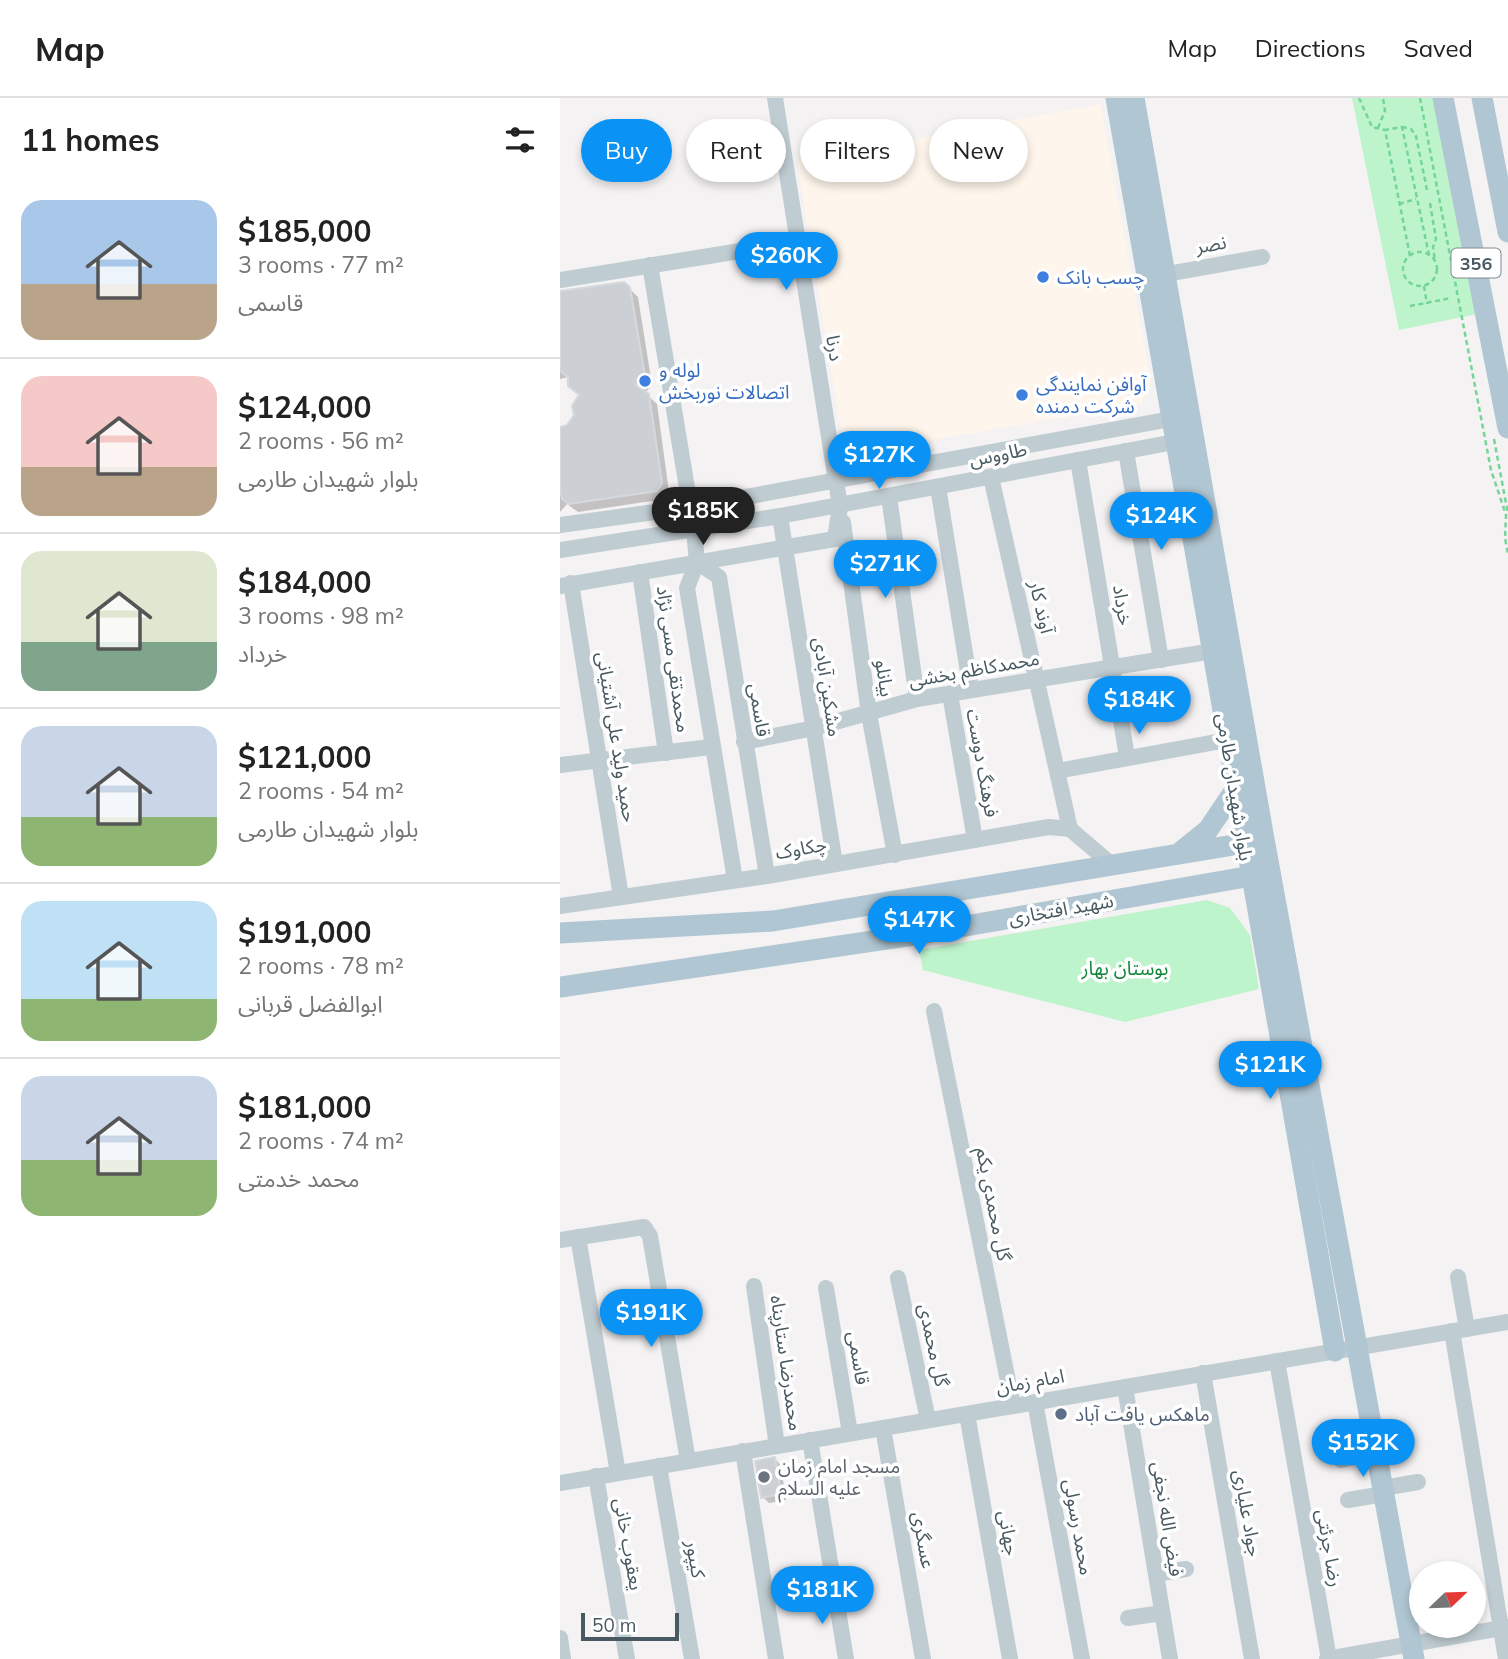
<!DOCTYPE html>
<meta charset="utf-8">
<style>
body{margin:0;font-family:Mulish,"Noto Sans Arabic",sans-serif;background:#f6f6f6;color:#222;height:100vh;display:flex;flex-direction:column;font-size:26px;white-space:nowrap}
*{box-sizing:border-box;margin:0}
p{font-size:23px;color:#767676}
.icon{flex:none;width:38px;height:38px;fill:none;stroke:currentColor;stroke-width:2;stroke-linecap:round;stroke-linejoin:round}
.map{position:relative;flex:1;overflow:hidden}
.drawer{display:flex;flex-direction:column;background:#fff;width:560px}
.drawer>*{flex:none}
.banner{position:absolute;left:21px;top:21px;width:665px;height:63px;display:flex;gap:14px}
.needle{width:46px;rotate:67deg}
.fabs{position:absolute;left:849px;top:1463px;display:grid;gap:14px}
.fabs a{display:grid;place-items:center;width:77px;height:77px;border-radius:50%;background:#fff;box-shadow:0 4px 10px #0003;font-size:35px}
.scale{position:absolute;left:21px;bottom:18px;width:98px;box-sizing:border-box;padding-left:7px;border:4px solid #485961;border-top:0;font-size:19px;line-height:24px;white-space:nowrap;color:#485961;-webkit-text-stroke:5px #fff;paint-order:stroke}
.price{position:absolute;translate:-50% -60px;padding:0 16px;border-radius:24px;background:#0b92f5;color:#fff;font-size:23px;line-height:46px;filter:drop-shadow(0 2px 4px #0008)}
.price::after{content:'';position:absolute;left:50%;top:42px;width:21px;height:16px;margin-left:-10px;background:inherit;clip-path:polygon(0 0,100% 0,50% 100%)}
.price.current{background:#222;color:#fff}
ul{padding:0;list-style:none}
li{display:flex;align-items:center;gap:21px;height:175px;padding:0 21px}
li+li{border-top:2px solid #e0e0e0}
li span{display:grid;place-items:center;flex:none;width:196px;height:140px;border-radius:21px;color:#555}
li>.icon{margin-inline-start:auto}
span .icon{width:84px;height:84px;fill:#fffc;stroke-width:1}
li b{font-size:30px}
h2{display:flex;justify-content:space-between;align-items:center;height:84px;padding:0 21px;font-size:30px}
.pill{padding:0 24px;border-radius:32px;background:#fff;box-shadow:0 4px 10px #0003;font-size:24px;line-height:63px}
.pill.current{background:#0b92f5;color:#fff}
header{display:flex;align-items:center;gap:42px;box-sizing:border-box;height:98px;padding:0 35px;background:#fff;border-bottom:2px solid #e0e0e0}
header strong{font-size:33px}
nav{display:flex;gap:38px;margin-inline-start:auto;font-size:24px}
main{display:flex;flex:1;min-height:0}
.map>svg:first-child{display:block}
</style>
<header>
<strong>Map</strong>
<nav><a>Map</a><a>Directions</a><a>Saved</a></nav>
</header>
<main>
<section class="drawer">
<h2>11 homes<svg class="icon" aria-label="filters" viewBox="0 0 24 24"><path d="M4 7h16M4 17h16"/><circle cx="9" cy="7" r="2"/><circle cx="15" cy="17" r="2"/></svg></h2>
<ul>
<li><span style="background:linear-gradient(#a9c7e8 60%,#b9a48a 0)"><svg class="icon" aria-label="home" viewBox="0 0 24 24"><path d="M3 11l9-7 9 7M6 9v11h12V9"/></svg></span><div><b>$185,000</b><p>3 rooms · 77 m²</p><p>قاسمی</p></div></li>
<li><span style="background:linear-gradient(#f6c9c9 65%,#b9a48a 0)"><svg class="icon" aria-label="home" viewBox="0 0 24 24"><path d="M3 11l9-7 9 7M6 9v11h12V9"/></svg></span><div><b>$124,000</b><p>2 rooms · 56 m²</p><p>بلوار شهیدان طارمی</p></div></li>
<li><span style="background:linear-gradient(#dfe7d0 65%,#7fa58c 0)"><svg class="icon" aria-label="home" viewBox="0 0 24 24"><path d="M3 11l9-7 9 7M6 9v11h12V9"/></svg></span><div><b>$184,000</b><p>3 rooms · 98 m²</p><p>خرداد</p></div></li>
<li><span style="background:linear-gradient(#c9d6e8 65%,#8fb573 0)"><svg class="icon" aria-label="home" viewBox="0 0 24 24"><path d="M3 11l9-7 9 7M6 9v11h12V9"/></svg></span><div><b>$121,000</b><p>2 rooms · 54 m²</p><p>بلوار شهیدان طارمی</p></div></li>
<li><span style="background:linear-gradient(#bfe0f5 70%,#8fb573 0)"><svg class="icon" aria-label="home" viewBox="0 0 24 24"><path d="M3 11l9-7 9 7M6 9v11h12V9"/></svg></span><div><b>$191,000</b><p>2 rooms · 78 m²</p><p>ابوالفضل قربانی</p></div></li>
<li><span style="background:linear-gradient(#c9d6e8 60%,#8fb573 0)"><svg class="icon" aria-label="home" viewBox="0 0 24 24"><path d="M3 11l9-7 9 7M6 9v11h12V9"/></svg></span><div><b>$181,000</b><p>2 rooms · 74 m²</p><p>محمد خدمتی</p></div></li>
</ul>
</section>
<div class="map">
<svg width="948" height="1561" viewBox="0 0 948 1561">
<rect width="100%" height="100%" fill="#f4f2f2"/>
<path fill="#fef6ec" d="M 540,6 L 591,285 L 581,306 L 296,355 L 282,338 L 237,63 Z"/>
<g fill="#bef4cc">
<path d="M 792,0 L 874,0 L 917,216 L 839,232 Z"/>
<path d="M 647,802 L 670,810 L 690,837 L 699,891 L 565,924 L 363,872 L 359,852 Z"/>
</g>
<g fill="#0003">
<path d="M 69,190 L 78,199 L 92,287 L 85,295 L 97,306 L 109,394 L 105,401 L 18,414 L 7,406 L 0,414 L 0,330 L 8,329 L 16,318 L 21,298 L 8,279 L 0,281 L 0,195 Z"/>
<path d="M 215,1361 L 221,1367 L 226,1402 L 209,1405 L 203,1399 Z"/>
</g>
<g fill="#ccd0d4" stroke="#d5d9de" stroke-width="2">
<path d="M 64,184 L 70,189 L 85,278 L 76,287 L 89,296 L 102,385 L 97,393 L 9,406 L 2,401 L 0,391 L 0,329 L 7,327 L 14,317 L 12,308 L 19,297 L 8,288 L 8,279 L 0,273 L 0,193 Z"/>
<path d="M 215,1359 L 221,1396 L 201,1400 L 195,1363 Z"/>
</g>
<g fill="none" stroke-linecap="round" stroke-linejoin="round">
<g stroke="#73d597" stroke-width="2.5" stroke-dasharray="5 3.5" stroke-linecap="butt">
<path d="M 799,0 L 812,29 L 825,32"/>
<path d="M 860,0 L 931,372 L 946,417 L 945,440 L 948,456"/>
<path d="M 842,29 L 851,31 L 856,38 L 867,92"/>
<path d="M 818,30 L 825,13 L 823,0"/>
<path d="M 870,105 L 876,141 L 873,149 L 875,163"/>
<path d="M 839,106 L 856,101"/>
<circle cx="860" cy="171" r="17"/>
<path d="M 850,158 L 825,32 L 842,29 L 869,157"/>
<path d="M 864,188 L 867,206"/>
<path d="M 850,208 L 891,200"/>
<path d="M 934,341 L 948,416"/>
</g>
<g stroke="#bfccd2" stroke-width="16">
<path d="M 90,167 L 134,432 L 137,464 L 127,490 L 175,782"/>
<path d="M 607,176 L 702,159"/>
<path d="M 0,182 L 236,144"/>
<path d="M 566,353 L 601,562"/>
<path d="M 518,362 L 567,659"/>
<path d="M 431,379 L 510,731"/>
<path d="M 378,389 L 411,592"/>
<path d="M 329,398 L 357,601"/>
<path d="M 220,418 L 275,766"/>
<path d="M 283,424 L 309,616 L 335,757"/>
<path d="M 0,427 L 131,409 L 622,319"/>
<path d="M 0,452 L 220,418 L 625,342"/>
<path d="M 137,464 L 159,479 L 207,778"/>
<path d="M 80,474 L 106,655"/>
<path d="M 11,485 L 61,799"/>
<path d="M 0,488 L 275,441 L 280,408 L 215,0"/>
<path d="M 390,596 L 415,742"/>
<path d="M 184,644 L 254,630 L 357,601 L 653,553"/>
<path d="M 0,667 L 151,649"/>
<path d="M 497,673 L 667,642"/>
<path d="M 0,808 L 207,778 L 489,729 L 510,731 L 551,766"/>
<path d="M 374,913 L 453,1308"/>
<path d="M 18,1139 L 58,1375"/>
<path d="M 0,1142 L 84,1129 L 90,1138 L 128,1363"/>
<path d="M 898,1179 L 907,1231"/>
<path d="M 338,1180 L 368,1322"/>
<path d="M 194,1188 L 217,1348"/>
<path d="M 266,1190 L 290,1335"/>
<path d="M 892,1233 L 946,1561"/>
<path d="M 717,1263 L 769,1561"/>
<path d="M 643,1275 L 692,1561"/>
<path d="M 565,1289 L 610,1561"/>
<path d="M 475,1304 L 522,1561"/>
<path d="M 407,1316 L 450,1561"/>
<path d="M 323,1330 L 363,1561"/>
<path d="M 250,1342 L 286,1561"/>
<path d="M 183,1353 L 216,1561"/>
<path d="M 781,1362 L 816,1354"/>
<path d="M 99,1368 L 132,1561"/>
<path d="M 36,1378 L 67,1561"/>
<path d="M 0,1385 L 948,1224"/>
<path d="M 823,1390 L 858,1384"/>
<path d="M 788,1402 L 824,1396"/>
<path d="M 596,1476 L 626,1471"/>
<path d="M 568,1520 L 602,1515"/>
<path d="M 0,1540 L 3,1561"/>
<path d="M 767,1561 L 948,1529"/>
</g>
<g stroke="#b0c6d2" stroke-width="21">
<path d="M 556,0 L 775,1253"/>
<path d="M 574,0 L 704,741 L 854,1561"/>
<path d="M 883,0 L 948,330"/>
<path d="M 922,0 L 948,134"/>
<path d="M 622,753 L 648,732 L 677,689"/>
<path d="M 0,835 L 213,823 L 698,743"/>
<path d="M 0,889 L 354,837 L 703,776"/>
</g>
</g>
<g fill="#3f7fe0" stroke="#fff" stroke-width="2.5">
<circle cx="483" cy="179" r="7"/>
<circle cx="85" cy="283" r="7"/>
<circle cx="462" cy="297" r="7"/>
</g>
<circle fill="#5c6f8a" stroke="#fff" stroke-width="2.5" cx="501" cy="1316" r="7"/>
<circle fill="#6b7280" stroke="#fff" stroke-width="2.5" cx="204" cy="1379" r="7"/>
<g text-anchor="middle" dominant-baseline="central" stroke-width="7" stroke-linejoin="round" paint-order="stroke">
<rect fill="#fff" stroke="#7f8b90" stroke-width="2" x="891.5" y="150.5" width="49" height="29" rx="5"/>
<g font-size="18" font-weight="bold" fill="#485961">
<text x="916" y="165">356</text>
</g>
<g font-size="19" fill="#485961" stroke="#fff">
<text transform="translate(651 146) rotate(-10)">نصر</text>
<text transform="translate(275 250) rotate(81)">درنا</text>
<text transform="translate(438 356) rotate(-11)">طاووس</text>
<text transform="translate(563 507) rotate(81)">خرداد</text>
<text transform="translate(482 509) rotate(77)">آوند کار</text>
<text transform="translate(114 561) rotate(82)">محمدتقی مسی نژاد</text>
<text transform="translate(414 571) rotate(-10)">محمدکاظم بخشی</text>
<text transform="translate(325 580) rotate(82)">بیانلو</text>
<text transform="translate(268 589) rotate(81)">مشکین آبادی</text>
<text transform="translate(200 612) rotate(81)">قاسمی</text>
<text transform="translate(57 639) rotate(81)">حمید ولید علی آشتیانی</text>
<text transform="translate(423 665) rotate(80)">فرهنگ دوست</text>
<text transform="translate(675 689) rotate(81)">بلوار شهیدان طارمی</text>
<text transform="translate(241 750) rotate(-10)">چکاوک</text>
<text transform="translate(501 811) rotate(-10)">شهید افتخاری</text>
<text transform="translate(434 1106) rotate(79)">گل محمدی یکم</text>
<text transform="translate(374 1247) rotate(78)">گل محمدی</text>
<text transform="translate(299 1260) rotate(81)">قاسمی</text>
<text transform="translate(227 1265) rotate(82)">محمدرضا ستارپناه</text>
<text transform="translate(470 1283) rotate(-10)">امام زمان</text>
<text transform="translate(688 1415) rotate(80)">جواد علیاری</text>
<text transform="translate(608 1421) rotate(81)">فیض الله نجفی</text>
<text transform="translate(519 1429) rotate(80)">محمد رسولی</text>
<text transform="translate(449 1435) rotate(80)">جهانی</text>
<text transform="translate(364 1442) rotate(80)">عسگری</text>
<text transform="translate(69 1446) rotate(80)">یعقوب خانی</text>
<text transform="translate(770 1450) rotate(80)">رضا جرئتی</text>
<text transform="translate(136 1461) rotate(80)">کیپور</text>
</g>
<g font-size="19" fill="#366cbe" stroke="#fff" text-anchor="start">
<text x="497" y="179">چسب بانک</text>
<text x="99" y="272">لوله و<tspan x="99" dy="22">اتصالات نوربخش</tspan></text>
<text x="476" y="286">آوافن نمایندگی<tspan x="476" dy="22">شرکت دمنده</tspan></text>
</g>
<g font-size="19" fill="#10863a" stroke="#fff">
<text x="565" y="870">بوستان بهار</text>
</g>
<g font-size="19" fill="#4e5e75" stroke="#fff" text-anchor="start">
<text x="515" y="1316">ماهکس یافت آباد</text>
</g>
<g font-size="19" fill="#5b616d" stroke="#fff" text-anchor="start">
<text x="218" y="1368">مسجد امام زمان<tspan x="218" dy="22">علیه السلام</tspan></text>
</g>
</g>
</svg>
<div class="fabs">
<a><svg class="needle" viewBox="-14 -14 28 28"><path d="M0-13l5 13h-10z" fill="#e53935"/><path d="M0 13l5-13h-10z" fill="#767676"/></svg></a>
</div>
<div class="scale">50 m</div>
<b class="price" style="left:226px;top:194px">$260K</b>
<b class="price" style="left:319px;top:393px">$127K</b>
<b class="price current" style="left:143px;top:449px">$185K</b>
<b class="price" style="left:601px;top:454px">$124K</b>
<b class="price" style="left:325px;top:502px">$271K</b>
<b class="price" style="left:579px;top:638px">$184K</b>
<b class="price" style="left:359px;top:858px">$147K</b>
<b class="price" style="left:710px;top:1003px">$121K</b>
<b class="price" style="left:91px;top:1251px">$191K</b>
<b class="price" style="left:803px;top:1381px">$152K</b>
<b class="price" style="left:262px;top:1528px">$181K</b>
<div class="banner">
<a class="pill current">Buy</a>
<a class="pill">Rent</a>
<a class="pill">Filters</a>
<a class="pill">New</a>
</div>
</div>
</main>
